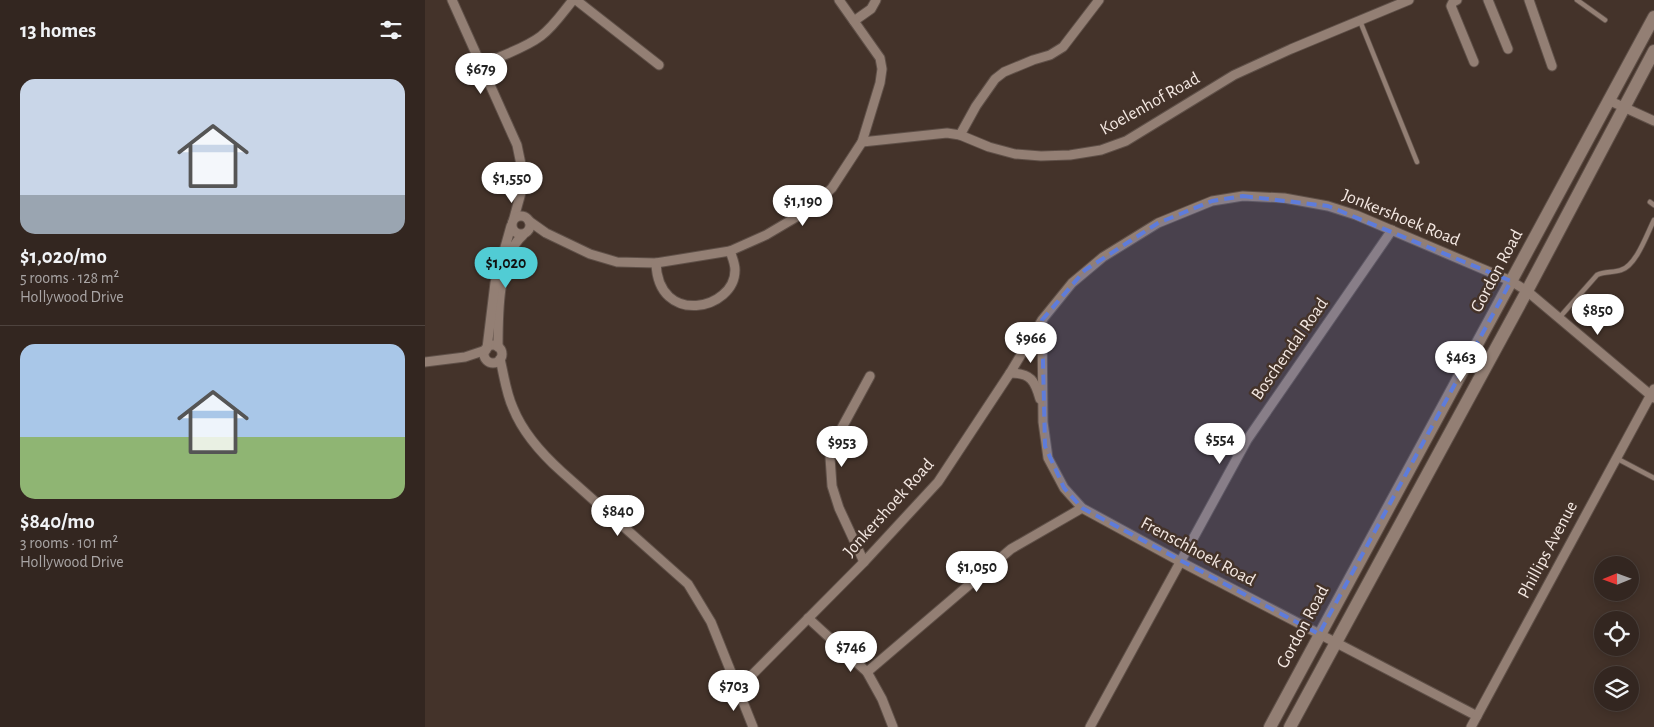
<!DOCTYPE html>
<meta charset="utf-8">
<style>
body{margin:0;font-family:"Alegreya Sans",sans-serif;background:#3e322d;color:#f1f3f6;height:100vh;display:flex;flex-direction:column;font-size:19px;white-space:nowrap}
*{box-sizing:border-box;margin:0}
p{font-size:16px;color:#a9a5a5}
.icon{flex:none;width:28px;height:28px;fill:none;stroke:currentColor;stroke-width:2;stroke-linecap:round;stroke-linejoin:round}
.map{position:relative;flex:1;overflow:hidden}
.sheet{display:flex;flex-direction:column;background:#332620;width:425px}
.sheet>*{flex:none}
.needle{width:32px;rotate:269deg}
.fabs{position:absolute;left:1169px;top:556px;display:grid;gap:10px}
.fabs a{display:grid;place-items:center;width:45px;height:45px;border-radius:50%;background:#332620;box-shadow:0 2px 12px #0003,0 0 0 1px #4e433e;font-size:25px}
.price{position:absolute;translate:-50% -42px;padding:0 11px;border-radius:18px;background:#fff;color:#222;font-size:16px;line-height:32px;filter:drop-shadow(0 1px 2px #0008)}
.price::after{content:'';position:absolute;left:50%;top:30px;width:15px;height:11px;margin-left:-8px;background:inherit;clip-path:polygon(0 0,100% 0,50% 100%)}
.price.on{background:#51ccd4;color:#111}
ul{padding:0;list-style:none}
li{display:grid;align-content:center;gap:10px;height:265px;padding:0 20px}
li+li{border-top:1px solid #4e433e}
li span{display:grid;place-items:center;height:155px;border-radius:15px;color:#555}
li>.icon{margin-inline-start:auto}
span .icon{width:90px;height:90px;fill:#fffc;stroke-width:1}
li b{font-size:21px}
h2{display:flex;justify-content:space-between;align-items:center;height:60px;padding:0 20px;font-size:21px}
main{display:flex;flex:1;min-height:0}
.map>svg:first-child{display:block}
</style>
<main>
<section class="sheet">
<h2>13 homes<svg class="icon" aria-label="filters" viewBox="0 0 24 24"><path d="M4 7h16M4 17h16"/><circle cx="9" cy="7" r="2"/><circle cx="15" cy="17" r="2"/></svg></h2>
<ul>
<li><span style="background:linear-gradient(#c9d6e8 75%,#9aa5b1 0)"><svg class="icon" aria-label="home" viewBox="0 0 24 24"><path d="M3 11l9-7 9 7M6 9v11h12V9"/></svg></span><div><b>$1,020/mo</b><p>5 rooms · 128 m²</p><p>Hollywood Drive</p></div></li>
<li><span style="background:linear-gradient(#a9c7e8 60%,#8fb573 0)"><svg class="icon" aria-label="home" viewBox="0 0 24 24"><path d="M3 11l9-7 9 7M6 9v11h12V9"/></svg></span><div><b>$840/mo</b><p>3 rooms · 101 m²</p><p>Hollywood Drive</p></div></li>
</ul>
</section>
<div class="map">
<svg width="1229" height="727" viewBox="0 0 1229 727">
<rect width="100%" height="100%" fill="#44332a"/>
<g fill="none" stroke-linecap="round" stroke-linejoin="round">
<defs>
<g id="lane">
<path d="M 1152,0 L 1180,20"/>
<path d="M 935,21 L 992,162"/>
<path d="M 1225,202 L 1229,205"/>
<path d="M 1134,318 L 1172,275 C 1180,271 1188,273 1196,270 C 1211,266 1222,234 1229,220"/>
<path d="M 1191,458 L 1229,478"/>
</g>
<g id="street">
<path d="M 27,0 L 92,145 L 98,174 L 97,189 L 89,218"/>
<path d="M 151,0 L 234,65"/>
<path d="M 1032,0 L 1028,2 L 1026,6 L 1049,62"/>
<path d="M 1063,0 L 1083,49"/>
<path d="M 1104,0 L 1127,66"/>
<path d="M 429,21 L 446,9 L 451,0"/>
<path d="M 56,65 C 75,56 99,49 116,36 C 129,26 138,12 148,0"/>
<path d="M 1183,100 L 1229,121"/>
<path d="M 535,135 L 551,106 L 570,79 L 579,72 L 608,60 L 625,55 L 638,47 L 674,0"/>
<path d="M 437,142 L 522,133 L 535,135 L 564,147 L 590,154 L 616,156 L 645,155 L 676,150 L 701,141 L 809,75 L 866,49 L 984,0"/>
<circle cx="96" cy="225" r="9"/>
<path d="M 104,221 L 121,233 L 165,254 L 192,262 L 231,263 L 305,251 L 341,235 L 385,209 L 407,188 L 437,142 L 455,83 L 457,69 L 455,58 L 414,0"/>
<path d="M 231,263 C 233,327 310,310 310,270 C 310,263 307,257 305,251"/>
<path d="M 617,321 L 618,422 L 623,458 L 639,488 L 657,508 L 756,562 L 1052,716"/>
<circle cx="68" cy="354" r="9"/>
<path d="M 73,347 C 73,315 73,257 98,235"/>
<path d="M 62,348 L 70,283 L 86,226"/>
<path d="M 75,359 C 79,375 81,393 88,408 C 98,433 118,455 137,472 L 263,584 L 286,622 L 328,727"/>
<path d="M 0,362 L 40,357 L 61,350"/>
<path d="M 585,373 C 606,373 610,381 615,399"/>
<path d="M 439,562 L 414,508 L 407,486 L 405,457 L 408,444 L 445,376"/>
<path d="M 383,618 L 442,672 L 457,699 L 468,727"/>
<path d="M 442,672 L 586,549 L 657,508"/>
<path d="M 313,689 L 439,562 L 513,482 L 585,373 L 617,320 L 647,283 L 678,257 L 733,223 L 787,201 L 818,196 L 859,198 L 903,206 L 931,215 L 1086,281 L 1102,291 L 1229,398"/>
<path d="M 665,727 L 822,440 L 967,230"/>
<path d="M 1046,727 L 1229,389"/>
</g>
<g id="secondary">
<path d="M 845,727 L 1229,17"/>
<path d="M 865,727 L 1102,291 L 1229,51"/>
</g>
</defs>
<use href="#lane" stroke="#5f5048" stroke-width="6"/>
<use href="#street" stroke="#5f5048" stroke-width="11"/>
<use href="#secondary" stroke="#5f5048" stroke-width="14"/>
<use href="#lane" stroke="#937f74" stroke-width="4.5"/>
<use href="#street" stroke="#937f74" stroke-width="9"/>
<use href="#secondary" stroke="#937f74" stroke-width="12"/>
</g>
<path fill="#5e7cdb" fill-opacity="0.2" stroke="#5e7cdb" stroke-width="4" stroke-dasharray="10 6" stroke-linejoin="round" d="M 818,196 L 903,206 L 1086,281 L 894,634 L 657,508 L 639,488 L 620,446 L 617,320 L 660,270 L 733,223 L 787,201 Z"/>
<g text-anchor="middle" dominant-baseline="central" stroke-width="5" stroke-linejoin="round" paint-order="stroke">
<g font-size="18" fill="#f4e8e2" stroke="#44332a">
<text transform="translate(725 104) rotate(-29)">Koelenhof Road</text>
<text transform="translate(976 218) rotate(22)">Jonkershoek Road</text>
<text transform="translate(1072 271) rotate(-62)">Gordon Road</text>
<text transform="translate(865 349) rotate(-55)">Boschendal Road</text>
<text transform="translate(464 508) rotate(-48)">Jonkershoek Road</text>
<text transform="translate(1123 550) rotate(-62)">Phillips Avenue</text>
<text transform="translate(773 552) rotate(28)">Frenschhoek Road</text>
<text transform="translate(878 627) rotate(-62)">Gordon Road</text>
</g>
</g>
</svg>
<div class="fabs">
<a><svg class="needle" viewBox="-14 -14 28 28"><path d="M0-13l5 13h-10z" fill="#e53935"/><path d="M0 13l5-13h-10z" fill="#a9a5a5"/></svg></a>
<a><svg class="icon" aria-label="locate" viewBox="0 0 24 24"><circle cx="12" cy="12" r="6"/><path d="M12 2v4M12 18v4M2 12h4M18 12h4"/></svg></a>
<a><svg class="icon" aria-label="layers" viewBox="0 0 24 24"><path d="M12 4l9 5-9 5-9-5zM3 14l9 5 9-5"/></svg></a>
</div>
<b class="price" style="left:56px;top:95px">$679</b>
<b class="price" style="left:87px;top:204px">$1,550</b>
<b class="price" style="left:378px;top:227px">$1,190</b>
<b class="price on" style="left:81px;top:289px">$1,020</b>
<b class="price" style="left:1173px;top:336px">$850</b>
<b class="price" style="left:606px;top:364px">$966</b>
<b class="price" style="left:1036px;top:383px">$463</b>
<b class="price" style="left:795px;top:465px">$554</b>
<b class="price" style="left:417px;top:468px">$953</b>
<b class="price" style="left:193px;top:537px">$840</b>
<b class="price" style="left:552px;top:593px">$1,050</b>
<b class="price" style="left:426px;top:673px">$746</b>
<b class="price" style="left:309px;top:712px">$703</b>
</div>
</main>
